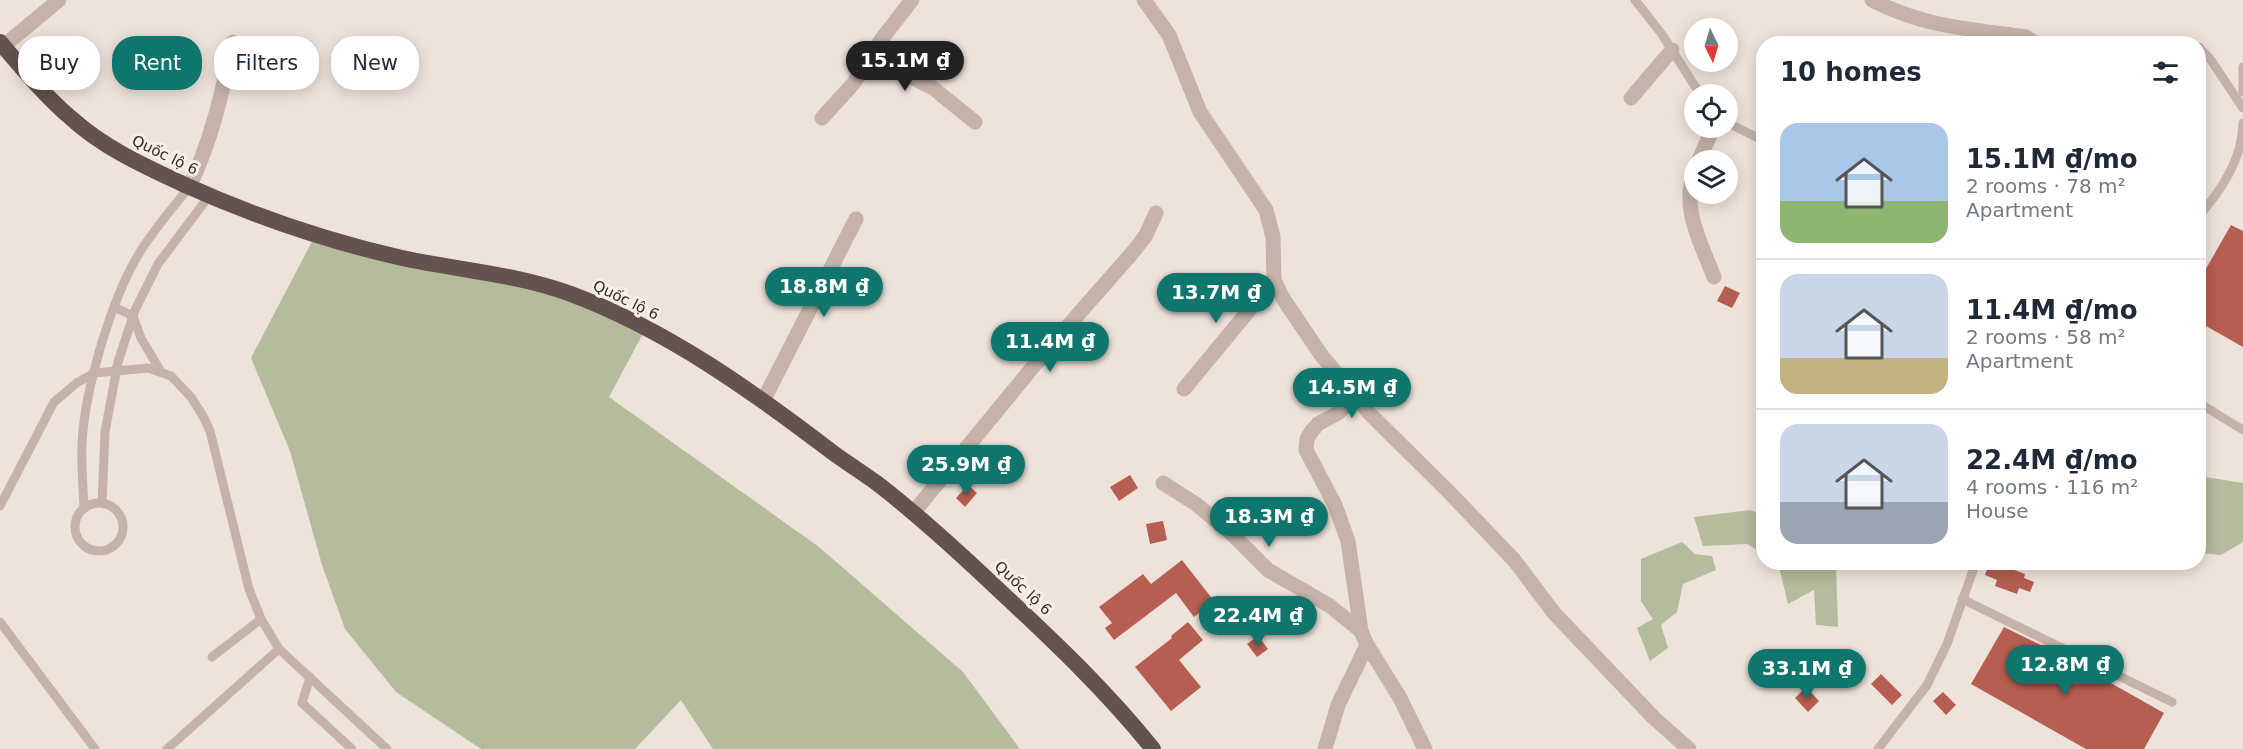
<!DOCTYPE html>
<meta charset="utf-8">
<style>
body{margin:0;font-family:"DejaVu Sans",sans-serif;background:#f2f2f3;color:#1f2937;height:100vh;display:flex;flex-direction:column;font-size:22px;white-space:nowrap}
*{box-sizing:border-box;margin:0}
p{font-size:20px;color:#747a83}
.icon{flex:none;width:33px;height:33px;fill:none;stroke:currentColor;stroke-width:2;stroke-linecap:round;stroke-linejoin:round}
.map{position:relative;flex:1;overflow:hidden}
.details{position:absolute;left:1756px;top:36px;width:450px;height:534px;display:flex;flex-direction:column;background:#fff;border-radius:24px;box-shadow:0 3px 15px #0003}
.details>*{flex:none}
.top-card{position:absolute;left:18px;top:36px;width:570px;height:54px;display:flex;gap:12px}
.needle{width:39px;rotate:175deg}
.tools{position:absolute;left:1684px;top:18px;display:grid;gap:12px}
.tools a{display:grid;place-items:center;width:54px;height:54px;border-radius:50%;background:#fff;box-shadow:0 3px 15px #0003;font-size:30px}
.price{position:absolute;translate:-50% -51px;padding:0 14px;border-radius:21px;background:#0f766e;color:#fff;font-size:20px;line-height:39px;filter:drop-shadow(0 2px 3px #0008)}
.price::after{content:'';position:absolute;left:50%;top:36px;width:18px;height:14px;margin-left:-9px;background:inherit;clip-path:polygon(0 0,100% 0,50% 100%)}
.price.active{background:#222;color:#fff}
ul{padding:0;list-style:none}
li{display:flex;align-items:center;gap:18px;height:150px;padding:0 24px}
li+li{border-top:2px solid #e0e1e3}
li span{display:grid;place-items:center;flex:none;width:168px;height:120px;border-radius:18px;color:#555}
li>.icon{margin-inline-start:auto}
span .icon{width:72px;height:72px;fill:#fffc;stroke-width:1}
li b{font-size:26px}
h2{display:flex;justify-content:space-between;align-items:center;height:72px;padding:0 24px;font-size:26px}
.tag{padding:0 21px;border-radius:24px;background:#fff;box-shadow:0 3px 15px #0003;font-size:21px;line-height:54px}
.tag.active{background:#0f766e;color:#fff}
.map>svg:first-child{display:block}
</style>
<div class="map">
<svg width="2243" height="749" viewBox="0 0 2243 749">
<rect width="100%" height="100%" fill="#eee3db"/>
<g fill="#b5bb9d">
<path d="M 317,232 L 528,281 L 646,328 L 609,397 L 819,547 L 963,672 L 1020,749 L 713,749 L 681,700 L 635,749 L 481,749 L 396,692 L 345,629 L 322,565 L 290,451 L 251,358 Z"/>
<path d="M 2199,476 L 2243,483 L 2243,542 L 2221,555 L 2199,553 Z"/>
<path d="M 1750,510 L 1764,515 L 1764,554 L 1747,544 L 1703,546 L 1694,517 Z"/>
<path d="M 1682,542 L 1695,554 L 1712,556 L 1716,570 L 1683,584 L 1677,612 L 1661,625 L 1668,648 L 1650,661 L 1637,628 L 1653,619 L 1641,601 L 1641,559 Z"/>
<path d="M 1778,563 L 1811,563 L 1813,566 L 1836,566 L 1838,627 L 1816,625 L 1814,590 L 1788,604 Z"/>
</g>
<g fill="#b65e51">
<path d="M 2231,225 L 2243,231 L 2243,347 L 2199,322 L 2199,281 Z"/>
<path d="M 1725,286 L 1740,293 L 1732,308 L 1717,301 Z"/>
<path d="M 1130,475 L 1138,488 L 1119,501 L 1110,487 Z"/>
<path d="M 968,485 L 977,493 L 965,507 L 956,498 Z"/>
<path d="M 1163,521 L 1167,540 L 1150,544 L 1146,524 Z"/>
<path d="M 1182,560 L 1214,601 L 1194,617 L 1176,593 L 1114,640 L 1105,628 L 1112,623 L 1099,607 L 1143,574 L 1151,584 Z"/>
<path d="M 1989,563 L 2003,569 L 2004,566 L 2025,574 L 2024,578 L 2034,582 L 2030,592 L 2019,588 L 2017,594 L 1995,586 L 1997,580 L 1985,575 Z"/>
<path d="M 1188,622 L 1203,640 L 1179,660 L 1201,687 L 1171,711 L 1135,667 L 1172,638 L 1171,636 Z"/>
<path d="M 2004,627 L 2063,656 L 2164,713 L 2144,749 L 2086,749 L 1971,684 Z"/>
<path d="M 1258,636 L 1268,649 L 1257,657 L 1247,644 Z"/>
<path d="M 1881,674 L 1902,695 L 1892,705 L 1871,684 Z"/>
<path d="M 1806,687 L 1819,701 L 1808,712 L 1795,698 Z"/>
<path d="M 1943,692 L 1956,705 L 1946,715 L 1933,701 Z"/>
</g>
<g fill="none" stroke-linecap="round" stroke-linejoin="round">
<g stroke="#c5b3a9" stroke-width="9">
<path d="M 1635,0 L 1661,33 L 1700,94"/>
<path d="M 2173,44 L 2192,44"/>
<path d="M 2199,47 L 2211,60 L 2243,108"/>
<path d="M 2243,67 L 2243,92"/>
<path d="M 1728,123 L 1764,141"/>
<path d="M 2199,216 C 2222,189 2242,160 2243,123"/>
<path d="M 114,307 L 133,316 L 141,338 L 161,372"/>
<path d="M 2199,403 L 2243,430"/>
<circle cx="99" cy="527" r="24"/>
<path d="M 102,503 L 105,432 L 118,362 L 135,310 L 158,264 L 209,196"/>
<path d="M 0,506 L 54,402 L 78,382 L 95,373 L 148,368 L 171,376 L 191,397 L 203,416 L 210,431 L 249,589 L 261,619 L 279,649 L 167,749"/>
<path d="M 84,507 C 83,486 81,464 82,443 C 85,389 111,299 140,252 C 154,229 173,208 189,187"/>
<path d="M 1962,599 L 2172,702"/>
<path d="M 0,622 L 95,749"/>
<path d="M 279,649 L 387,749"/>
<path d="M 212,657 L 261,619"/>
<path d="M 310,677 L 302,703 L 352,749"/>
<path d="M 1878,749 L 1927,685 L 1947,644 L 1976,562"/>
</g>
<g stroke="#c5b3a9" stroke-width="15">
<path d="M 1144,0 L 1169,35 L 1200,112 L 1266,210 L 1273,237 L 1274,280 L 1284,300 L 1322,356 L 1370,414 L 1449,492 L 1514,560 L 1554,613 L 1654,718 L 1689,749"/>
<path d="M 1872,0 C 1924,27 1970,29 2026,37 L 2037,44"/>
<path d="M 881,40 L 881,51 L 887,64 L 933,88 L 975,122"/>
<path d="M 0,49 L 59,0"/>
<path d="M 1631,98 L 1672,50"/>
<path d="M 822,118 L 853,84 L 881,40 L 912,0"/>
<path d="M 1699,160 L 1713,128"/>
<path d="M 1695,171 C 1680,207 1701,243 1714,277"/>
<path d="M 189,187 C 212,140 222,92 233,42"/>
<path d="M 1184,389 L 1274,280"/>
<path d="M 1354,397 L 1338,413 L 1318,424 L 1311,432 L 1307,439 L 1306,450 L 1335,505 L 1348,541 L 1361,631 L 1367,645 L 1399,696 L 1425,749"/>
<path d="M 763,401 L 856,219"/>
<path d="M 1163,483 L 1196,504 L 1231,533 L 1268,570 L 1330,606 L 1361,631"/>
<path d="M 913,513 L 1046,351 L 1133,252 L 1146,235 L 1156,213"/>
<path d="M 1325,749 L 1338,705 L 1367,645"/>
</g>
<path stroke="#63524e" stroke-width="16" d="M 0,42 C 22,68 45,96 71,118 C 104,148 144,166 185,185 C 254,216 327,241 402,258 C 458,270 517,274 571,294 C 667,330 752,391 832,452 C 847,463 863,473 878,484 C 922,518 963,556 1003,594 C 1056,643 1108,693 1153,749"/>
</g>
<g text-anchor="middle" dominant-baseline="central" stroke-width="6" stroke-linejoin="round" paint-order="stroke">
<g font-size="15" fill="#332a28" stroke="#f7eee7">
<text transform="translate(165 155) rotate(26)">Quốc lộ 6</text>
<text transform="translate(626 300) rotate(26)">Quốc lộ 6</text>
<text transform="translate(1023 588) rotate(43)">Quốc lộ 6</text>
</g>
</g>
</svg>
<div class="tools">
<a><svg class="needle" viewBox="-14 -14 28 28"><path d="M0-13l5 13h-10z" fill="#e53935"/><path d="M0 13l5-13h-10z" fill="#747a83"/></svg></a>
<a><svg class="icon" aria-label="locate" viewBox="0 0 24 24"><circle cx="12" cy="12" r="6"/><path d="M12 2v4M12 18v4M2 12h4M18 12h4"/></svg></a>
<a><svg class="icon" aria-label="layers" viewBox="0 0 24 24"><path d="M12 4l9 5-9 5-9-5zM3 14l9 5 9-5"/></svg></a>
</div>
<b class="price active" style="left:905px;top:92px">15.1M ₫</b>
<b class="price" style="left:824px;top:318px">18.8M ₫</b>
<b class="price" style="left:1216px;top:324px">13.7M ₫</b>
<b class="price" style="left:1050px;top:373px">11.4M ₫</b>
<b class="price" style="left:1352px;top:419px">14.5M ₫</b>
<b class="price" style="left:966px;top:496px">25.9M ₫</b>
<b class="price" style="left:1269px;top:548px">18.3M ₫</b>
<b class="price" style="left:1258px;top:647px">22.4M ₫</b>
<b class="price" style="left:2065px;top:696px">12.8M ₫</b>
<b class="price" style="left:1807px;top:700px">33.1M ₫</b>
<div class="top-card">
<a class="tag">Buy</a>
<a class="tag active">Rent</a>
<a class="tag">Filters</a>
<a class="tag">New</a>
</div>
<section class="details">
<h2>10 homes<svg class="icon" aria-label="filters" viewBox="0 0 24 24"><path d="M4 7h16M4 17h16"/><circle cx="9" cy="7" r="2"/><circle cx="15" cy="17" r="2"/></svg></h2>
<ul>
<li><span style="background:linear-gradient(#a9c7e8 65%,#8fb573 0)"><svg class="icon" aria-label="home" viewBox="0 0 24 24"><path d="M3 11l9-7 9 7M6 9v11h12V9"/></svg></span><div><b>15.1M ₫/mo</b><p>2 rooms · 78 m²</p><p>Apartment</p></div></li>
<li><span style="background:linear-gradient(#c9d6e8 70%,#c2b280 0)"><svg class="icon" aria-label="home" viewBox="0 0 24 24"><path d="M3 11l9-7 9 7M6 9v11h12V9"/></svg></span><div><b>11.4M ₫/mo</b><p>2 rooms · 58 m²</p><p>Apartment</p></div></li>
<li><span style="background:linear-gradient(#c9d6e8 65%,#9aa5b1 0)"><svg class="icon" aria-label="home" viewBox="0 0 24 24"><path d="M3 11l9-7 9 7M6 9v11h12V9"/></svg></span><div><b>22.4M ₫/mo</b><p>4 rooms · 116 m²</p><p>House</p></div></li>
</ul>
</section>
</div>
